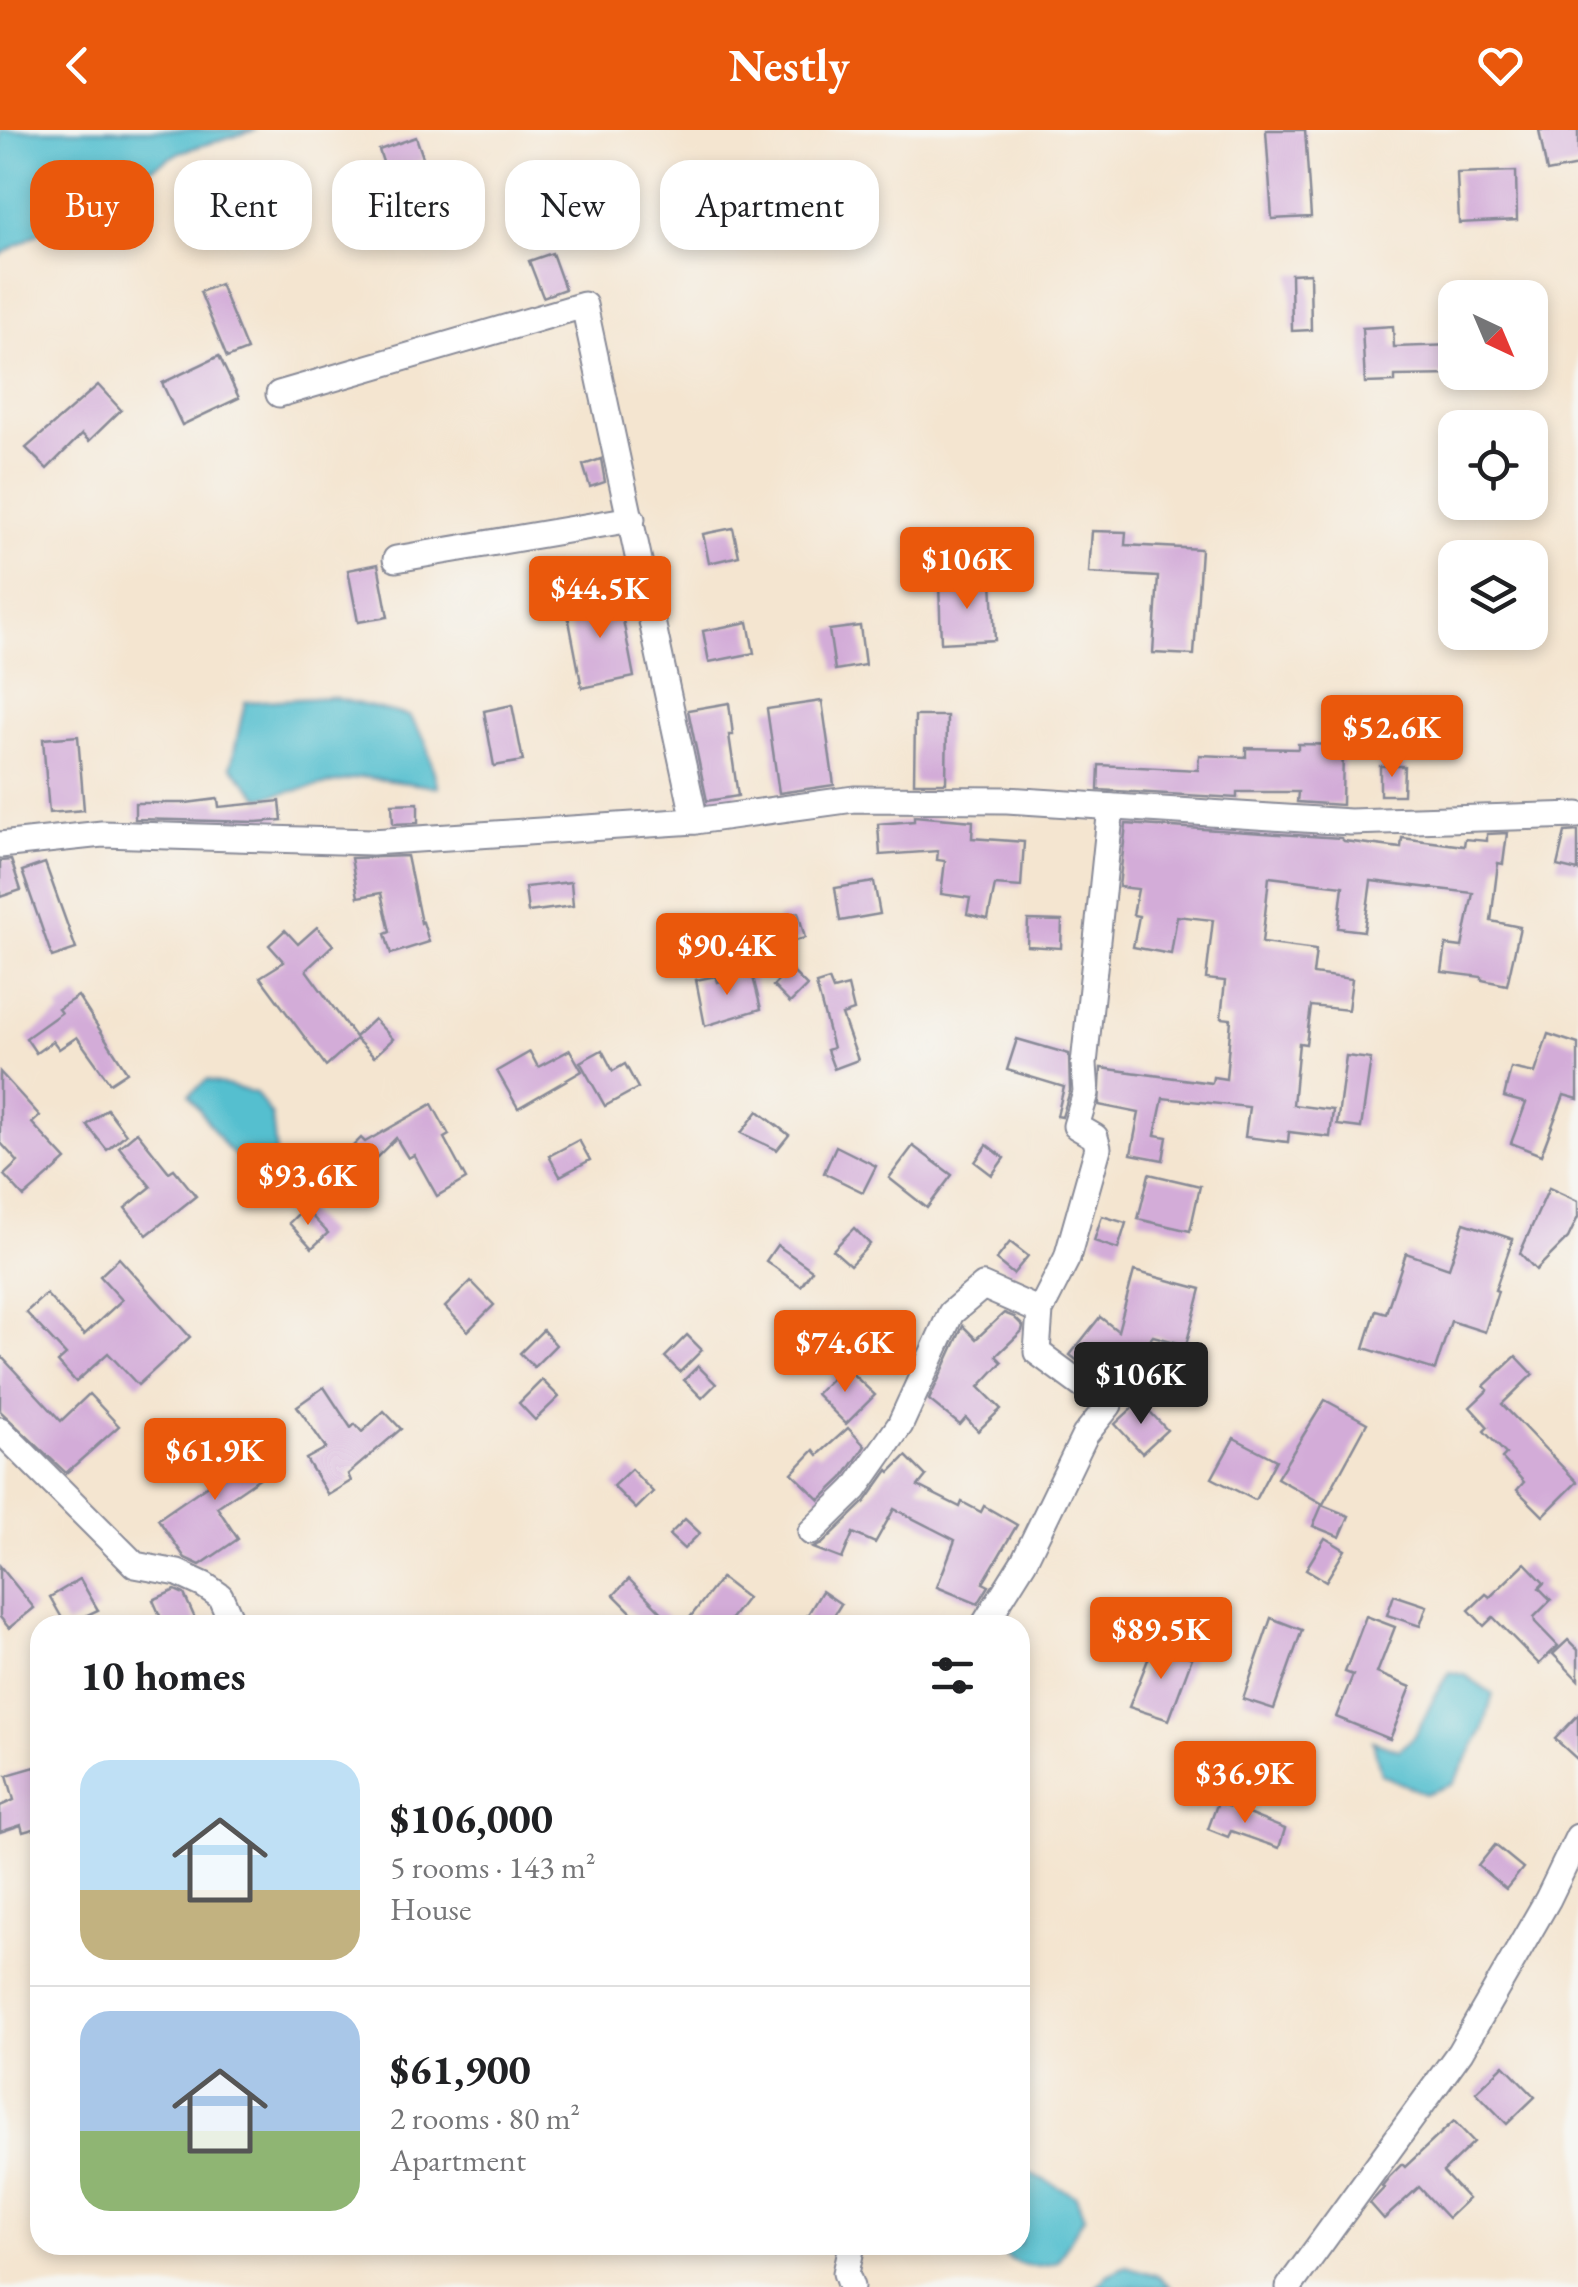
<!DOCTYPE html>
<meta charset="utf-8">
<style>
body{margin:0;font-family:"EB Garamond",serif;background:#f2f2f2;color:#202124;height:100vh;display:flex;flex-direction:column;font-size:38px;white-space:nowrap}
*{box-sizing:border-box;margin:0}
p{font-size:32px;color:#757577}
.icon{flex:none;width:55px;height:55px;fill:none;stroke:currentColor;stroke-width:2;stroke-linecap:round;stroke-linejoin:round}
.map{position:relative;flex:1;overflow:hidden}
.panel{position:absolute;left:30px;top:1485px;width:1000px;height:640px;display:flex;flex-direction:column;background:#fff;border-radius:30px;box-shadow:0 5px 15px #0003}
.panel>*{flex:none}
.banner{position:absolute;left:30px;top:30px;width:1000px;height:90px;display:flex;gap:20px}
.needle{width:65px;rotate:136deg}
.tools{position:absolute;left:1438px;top:150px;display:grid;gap:20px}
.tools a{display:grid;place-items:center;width:110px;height:110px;border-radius:20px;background:#fff;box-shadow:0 5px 15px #0003;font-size:50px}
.price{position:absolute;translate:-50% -85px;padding:0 22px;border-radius:10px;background:#ea580c;color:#fff;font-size:32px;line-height:65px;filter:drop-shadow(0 2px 5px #0008)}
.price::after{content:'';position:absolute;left:50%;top:60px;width:30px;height:22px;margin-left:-15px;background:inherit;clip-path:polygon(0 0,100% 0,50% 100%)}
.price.selected{background:#222;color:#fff}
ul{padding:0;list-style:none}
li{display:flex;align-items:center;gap:30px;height:250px;padding:0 50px}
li+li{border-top:2px solid #e0e0e0}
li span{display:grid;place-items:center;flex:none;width:280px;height:200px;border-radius:30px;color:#555}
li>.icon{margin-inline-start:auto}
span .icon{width:120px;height:120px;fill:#fffc;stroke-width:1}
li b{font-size:42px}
h2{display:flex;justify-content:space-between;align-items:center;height:120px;padding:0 50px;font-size:42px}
.chip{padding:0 35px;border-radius:30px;background:#fff;box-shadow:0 5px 15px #0003;font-size:35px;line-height:90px}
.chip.selected{background:#ea580c;color:#fff}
header{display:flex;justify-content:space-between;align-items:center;height:130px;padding:0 50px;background:#ea580c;color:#fff;font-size:45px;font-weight:700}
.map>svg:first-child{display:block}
</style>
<header><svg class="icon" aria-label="back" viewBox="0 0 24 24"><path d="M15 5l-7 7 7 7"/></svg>Nestly<svg class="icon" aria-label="heart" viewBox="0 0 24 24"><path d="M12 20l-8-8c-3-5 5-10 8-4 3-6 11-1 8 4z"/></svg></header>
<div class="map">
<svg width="1578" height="2157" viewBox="0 0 1578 2157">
<rect width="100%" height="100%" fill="#f6f6f2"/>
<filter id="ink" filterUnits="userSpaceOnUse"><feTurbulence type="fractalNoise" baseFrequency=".01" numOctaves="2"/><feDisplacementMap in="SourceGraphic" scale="20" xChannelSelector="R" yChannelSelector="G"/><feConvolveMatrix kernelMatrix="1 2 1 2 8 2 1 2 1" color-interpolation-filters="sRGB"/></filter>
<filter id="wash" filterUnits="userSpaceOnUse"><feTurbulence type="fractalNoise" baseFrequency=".0048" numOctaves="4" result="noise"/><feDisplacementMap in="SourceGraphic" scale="40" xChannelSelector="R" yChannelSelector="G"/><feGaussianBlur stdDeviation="2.25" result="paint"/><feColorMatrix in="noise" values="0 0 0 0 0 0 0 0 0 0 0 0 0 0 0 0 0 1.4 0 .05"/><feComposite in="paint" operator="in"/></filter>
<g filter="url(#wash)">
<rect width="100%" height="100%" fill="#f4e5d0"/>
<g fill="#54bfcf" stroke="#387796" stroke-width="2.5">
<path d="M 0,0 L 256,0 L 180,22 L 0,125 Z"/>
<path d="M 331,567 L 409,586 L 425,610 L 438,657 L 362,647 L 260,668 L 231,636 L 245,572 Z"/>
<path d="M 207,950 L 256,963 L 272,986 L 276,1025 L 248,1038 L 225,1016 L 189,965 Z"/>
<path d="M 1450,1542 L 1465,1545 L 1493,1564 L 1483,1600 L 1453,1654 L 1425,1664 L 1381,1644 L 1373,1611 L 1399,1620 C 1424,1604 1430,1565 1450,1542 Z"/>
<path d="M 1028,2042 L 1076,2066 L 1084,2087 L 1057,2132 C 1031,2140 1012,2136 993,2115 L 1020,2115 L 1020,2045 Z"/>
<path d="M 1126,2136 L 1159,2146 L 1171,2157 L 1096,2157 L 1107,2145 Z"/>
</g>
<g id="blocks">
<g fill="#d3acd8">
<path d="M 1266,0 L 1305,0 L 1311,87 L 1272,89 Z"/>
<path d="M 1539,0 L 1578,0 L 1578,36 L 1547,42 Z"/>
<path d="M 416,7 L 424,30 L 387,44 L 379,20 Z"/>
<path d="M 1516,41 L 1517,90 L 1459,93 L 1457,43 Z"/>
<path d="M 541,70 L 550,96 L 531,103 L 521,78 Z"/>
<path d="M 552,123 L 565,159 L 543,167 L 529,131 Z"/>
<path d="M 1310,143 L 1311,200 L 1292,201 L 1291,144 Z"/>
<path d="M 220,154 L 247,220 L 227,228 L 200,162 Z"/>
<path d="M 1393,196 L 1394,217 L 1455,215 L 1455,245 L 1395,246 L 1395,252 L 1365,253 L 1362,198 Z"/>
<path d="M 219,226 L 239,268 L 182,295 L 162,253 Z"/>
<path d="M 98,255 L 121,280 L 89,311 L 82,304 L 47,339 L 26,318 Z"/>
<path d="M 601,329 L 605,352 L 590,357 L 583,335 Z"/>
<path d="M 733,398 L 739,426 L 709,433 L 703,404 Z"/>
<path d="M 1092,401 L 1126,402 L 1125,415 L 1201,419 L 1194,525 L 1153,523 L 1158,447 L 1089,443 Z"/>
<path d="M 378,434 L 388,487 L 358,492 L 348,440 Z"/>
<path d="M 992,450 L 995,510 L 941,513 L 939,453 Z"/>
<path d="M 618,464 L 634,547 L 582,558 L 566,475 Z"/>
<path d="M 748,492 L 754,523 L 709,532 L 703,501 Z"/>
<path d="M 860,496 L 865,535 L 835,540 L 829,500 Z"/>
<path d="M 822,571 L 834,655 L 779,663 L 767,579 Z"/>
<path d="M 729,573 L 733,605 L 729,605 L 738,666 L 707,671 L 688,580 Z"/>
<path d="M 512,575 L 523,631 L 494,636 L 484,581 Z"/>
<path d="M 915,586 L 947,586 L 946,653 L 914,653 Z"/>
<path d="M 78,606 L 84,680 L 49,683 L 43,609 Z"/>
<path d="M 1298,614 L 1343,615 L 1342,675 L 1297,672 L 1298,662 L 1237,662 L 1237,668 L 1098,660 L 1099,635 L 1198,640 L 1199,625 L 1246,627 L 1246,618 L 1298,619 Z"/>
<path d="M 1380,636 L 1404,636 L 1403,665 L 1380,665 Z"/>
<path d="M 218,669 L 219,677 L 280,671 L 282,690 L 256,692 L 135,689 L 135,673 L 186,673 Z"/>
<path d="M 418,673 L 418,693 L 393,694 L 392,674 Z"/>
<path d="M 914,686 L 973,691 L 972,708 L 1024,712 L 1021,757 L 995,755 L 988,789 L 967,784 L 970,768 L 941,764 L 945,731 L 937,730 L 938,721 L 880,725 L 878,694 L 914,691 Z"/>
<path d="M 1126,694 L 1341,708 L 1344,711 L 1401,718 L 1402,708 L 1464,716 L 1465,709 L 1487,711 L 1487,704 L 1507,703 L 1503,734 L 1498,733 L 1491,791 L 1520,797 L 1507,855 L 1482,850 L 1482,847 L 1442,842 L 1446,815 L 1462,817 L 1473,763 L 1371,751 L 1364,801 L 1338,798 L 1343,756 L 1269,747 L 1262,813 L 1316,820 L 1313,844 L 1352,849 L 1348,880 L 1311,876 L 1306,914 L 1299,913 L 1293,975 L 1333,980 L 1330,1007 L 1289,1002 L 1288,1012 L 1245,1007 L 1249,977 L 1163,968 L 1155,1005 L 1167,1007 L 1163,1030 L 1131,1024 L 1139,983 L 1099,975 L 1101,938 L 1212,953 L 1213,947 L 1226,949 L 1231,889 L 1221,888 L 1225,851 L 1206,849 L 1213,790 L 1177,786 L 1171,824 L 1133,817 L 1139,786 L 1133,785 L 1138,759 L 1119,757 Z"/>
<path d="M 1578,701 L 1578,741 L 1557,736 L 1565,702 Z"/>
<path d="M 407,726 L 421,793 L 423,792 L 429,812 L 391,824 L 385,804 L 390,802 L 381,763 L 358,767 L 351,728 Z"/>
<path d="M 11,730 L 21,760 L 0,767 L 0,731 Z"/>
<path d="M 45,733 L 76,819 L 52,827 L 22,741 Z"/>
<path d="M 571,752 L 573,776 L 528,782 L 525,757 Z"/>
<path d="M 874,752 L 880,784 L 840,791 L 835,758 Z"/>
<path d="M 798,782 L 805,808 L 784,814 L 777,788 Z"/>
<path d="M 1028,790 L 1062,791 L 1061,818 L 1027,816 Z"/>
<path d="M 317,797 L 333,815 L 306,840 L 355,907 L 374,889 L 393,909 L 374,927 L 356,909 L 326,936 L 260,847 L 284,832 L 269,815 L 285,800 L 298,814 Z"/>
<path d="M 790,839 L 807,856 L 790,873 L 773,856 Z"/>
<path d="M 752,843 L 761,879 L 705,896 L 696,850 L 716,846 L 718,852 Z"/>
<path d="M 829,850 L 833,860 L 848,856 L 854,881 L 842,885 L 858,930 L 834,939 L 827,920 L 833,918 L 816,854 Z"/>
<path d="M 78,866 L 127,942 L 110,953 L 77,907 L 59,919 L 53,911 L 36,923 L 26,908 L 61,883 L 58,879 Z"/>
<path d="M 1548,904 L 1578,914 L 1578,969 L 1564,965 L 1541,1025 L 1511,1013 L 1526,973 L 1504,967 L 1511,938 L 1535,943 Z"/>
<path d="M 1017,909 L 1069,924 L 1070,961 L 1062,987 L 1057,986 L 1064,957 L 1007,940 Z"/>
<path d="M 570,920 L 582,941 L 518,978 L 497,941 L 530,922 L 538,937 Z"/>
<path d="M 602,920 L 613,941 L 625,934 L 638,958 L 605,976 L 580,932 Z"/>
<path d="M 1346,926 L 1371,929 L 1361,998 L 1337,995 Z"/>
<path d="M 0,942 L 40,986 L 32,993 L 66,1030 L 24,1067 L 4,1045 L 18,1032 L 0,1012 Z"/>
<path d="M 432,974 L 449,1005 L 444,1008 L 466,1049 L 437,1066 L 414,1025 L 408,1028 L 396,1008 L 360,1044 L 342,1027 L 361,1008 L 365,1012 Z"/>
<path d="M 107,979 L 126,1004 L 107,1020 L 87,995 Z"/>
<path d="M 758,981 L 789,1005 L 777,1020 L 741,1003 Z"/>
<path d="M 137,1002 L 169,1042 L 174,1039 L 196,1066 L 147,1105 L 125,1078 L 151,1057 L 119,1017 Z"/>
<path d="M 579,1010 L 590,1030 L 560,1046 L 549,1026 Z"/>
<path d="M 987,1015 L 1004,1028 L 992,1045 L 975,1032 Z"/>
<path d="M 836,1016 L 876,1036 L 863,1062 L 824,1043 Z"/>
<path d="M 913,1016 L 952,1045 L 927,1078 L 889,1048 Z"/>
<path d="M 1149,1044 L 1200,1056 L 1190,1101 L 1138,1089 Z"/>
<path d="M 1549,1058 L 1578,1071 L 1578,1087 L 1568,1108 L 1536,1140 L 1520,1123 Z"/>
<path d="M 304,1078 L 328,1103 L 312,1118 L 289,1093 Z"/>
<path d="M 1102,1086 L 1126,1093 L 1118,1119 L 1094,1111 Z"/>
<path d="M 1464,1093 L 1513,1109 L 1495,1160 L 1498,1161 L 1485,1202 L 1451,1191 L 1435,1240 L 1364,1218 L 1376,1180 L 1386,1183 L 1406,1123 L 1449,1138 Z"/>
<path d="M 854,1098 L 870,1114 L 850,1135 L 833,1120 Z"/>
<path d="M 1010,1112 L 1028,1126 L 1013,1144 L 996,1130 Z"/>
<path d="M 777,1115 L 812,1140 L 801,1156 L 766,1131 Z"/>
<path d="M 119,1128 L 190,1207 L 138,1255 L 108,1223 L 76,1252 L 58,1232 L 66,1225 L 26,1182 L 46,1164 L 84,1205 L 122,1170 L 100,1146 Z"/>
<path d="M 1134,1141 L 1201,1159 L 1186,1215 L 1153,1206 L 1112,1257 L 1070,1225 L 1100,1187 L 1118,1201 Z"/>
<path d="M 471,1151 L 494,1175 L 468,1201 L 445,1177 Z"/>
<path d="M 1004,1183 L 1014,1187 L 1023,1196 L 1022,1201 L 996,1226 L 1002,1232 L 979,1257 L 1001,1279 L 978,1301 L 966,1288 L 960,1295 L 929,1270 L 963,1196 L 976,1209 Z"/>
<path d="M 543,1200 L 556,1215 L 534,1237 L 520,1223 Z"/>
<path d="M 687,1205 L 702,1220 L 680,1242 L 665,1227 Z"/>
<path d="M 0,1225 L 61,1291 L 89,1264 L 119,1296 L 66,1343 L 0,1281 Z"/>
<path d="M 1516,1226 L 1533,1244 L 1502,1274 L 1577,1352 L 1543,1386 L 1517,1360 L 1524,1352 L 1502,1328 L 1506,1324 L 1484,1301 L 1488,1297 L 1470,1277 L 1488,1260 L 1484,1256 Z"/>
<path d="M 698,1236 L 716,1254 L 702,1268 L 684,1250 Z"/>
<path d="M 844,1236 L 875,1265 L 846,1294 L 816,1264 Z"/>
<path d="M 542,1250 L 559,1267 L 535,1290 L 519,1273 Z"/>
<path d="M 324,1257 L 351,1298 L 355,1294 L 362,1302 L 384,1281 L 401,1299 L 348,1344 L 351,1351 L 328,1365 L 306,1329 L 326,1318 L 297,1276 Z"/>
<path d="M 1325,1270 L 1367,1293 L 1323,1374 L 1277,1348 Z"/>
<path d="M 1140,1271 L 1167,1300 L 1142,1323 L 1115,1294 Z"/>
<path d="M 848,1298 L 865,1316 L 843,1348 L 820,1370 L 792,1343 L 814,1320 L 818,1325 Z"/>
<path d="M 247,1300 L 273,1339 L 217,1377 L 238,1409 L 200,1435 L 185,1428 L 158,1389 L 231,1339 L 218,1320 Z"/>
<path d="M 1234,1308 L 1276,1330 L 1255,1370 L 1212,1348 Z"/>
<path d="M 906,1326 L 926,1346 L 918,1356 L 960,1377 L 962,1372 L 981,1382 L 984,1376 L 1017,1395 L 983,1453 L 989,1456 L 978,1474 L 937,1457 L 955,1410 L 894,1379 L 875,1413 L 853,1403 L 842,1429 L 813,1418 L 822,1414 L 866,1371 L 888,1340 L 890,1342 Z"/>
<path d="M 631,1339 L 653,1362 L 636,1379 L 613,1356 Z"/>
<path d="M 1322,1375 L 1349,1386 L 1340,1407 L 1313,1396 Z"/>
<path d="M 685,1389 L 700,1403 L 684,1419 L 669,1405 Z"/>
<path d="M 1325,1408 L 1345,1420 L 1326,1451 L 1306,1439 Z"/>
<path d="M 1525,1433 L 1544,1453 L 1539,1458 L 1551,1470 L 1534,1487 L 1535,1492 L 1558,1516 L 1539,1534 L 1493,1487 L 1484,1496 L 1469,1480 L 1486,1464 L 1490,1467 Z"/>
<path d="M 0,1436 L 34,1478 L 9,1498 L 0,1487 Z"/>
<path d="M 721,1448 L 747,1468 L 726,1495 L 684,1495 Z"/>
<path d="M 80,1449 L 98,1480 L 66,1495 L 50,1467 Z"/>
<path d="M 629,1449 L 674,1495 L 644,1495 L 614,1465 Z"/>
<path d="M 175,1460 L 184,1464 L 198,1495 L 164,1495 L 153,1470 Z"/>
<path d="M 822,1461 L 841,1474 L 828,1495 L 814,1495 L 805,1489 Z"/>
<path d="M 1394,1465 L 1427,1476 L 1420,1496 L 1387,1485 Z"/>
<path d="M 1366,1486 L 1395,1497 L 1377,1543 L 1411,1557 L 1390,1609 L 1336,1587 L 1353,1545 L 1345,1542 Z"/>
<path d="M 1271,1488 L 1302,1500 L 1274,1579 L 1243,1569 Z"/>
<path d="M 1568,1510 L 1578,1520 L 1578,1550 L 1553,1524 Z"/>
<path d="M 1155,1512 L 1192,1528 L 1169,1590 L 1129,1577 Z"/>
<path d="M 1578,1585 L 1578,1630 L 1555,1609 Z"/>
<path d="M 35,1637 L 40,1653 L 40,1697 L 23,1702 L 21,1695 L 0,1702 L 0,1676 L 14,1670 L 7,1645 Z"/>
<path d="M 1218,1672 L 1285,1699 L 1279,1718 L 1231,1701 L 1228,1707 L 1208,1699 Z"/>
<path d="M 1495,1715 L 1523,1738 L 1506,1759 L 1478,1736 Z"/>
<path d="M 1504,1935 L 1535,1967 L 1507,1994 L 1476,1962 Z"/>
<path d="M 1454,1991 L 1474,2012 L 1443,2042 L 1468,2069 L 1448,2088 L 1419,2057 L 1384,2089 L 1370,2073 L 1384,2058 L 1382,2056 L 1390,2046 L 1402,2034 L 1405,2037 Z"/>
</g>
</g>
</g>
<g filter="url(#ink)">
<use href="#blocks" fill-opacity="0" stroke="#888a97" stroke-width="2.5"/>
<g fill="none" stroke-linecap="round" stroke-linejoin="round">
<defs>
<g id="minor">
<path d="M 279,264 L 584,175 L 695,691"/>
<path d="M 396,429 L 632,389"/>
<path d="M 0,715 L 102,704 L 372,712 L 695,691 L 854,669 L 1007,670 L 1350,692 L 1578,685"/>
<path d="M 0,1300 L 135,1435 L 178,1443 L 204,1455 L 220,1466 L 233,1495"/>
<path d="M 811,1402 L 855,1359 L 900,1295 L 951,1183 L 983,1156 L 1040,1181"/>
<path d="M 984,1495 L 1024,1431 L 1085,1305 L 1109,1275 L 1037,1222 L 1040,1181 L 1067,1128 L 1098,1018 L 1095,1007 L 1076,996 L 1086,963 L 1084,934 L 1111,677"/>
<path d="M 851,2157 L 846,2143 L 852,2115"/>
<path d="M 1289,2157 L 1460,1922 L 1548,1769 L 1578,1707"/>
</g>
</defs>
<use href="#minor" stroke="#888a97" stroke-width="29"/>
<use href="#minor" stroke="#fff" stroke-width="25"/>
</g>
</g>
</svg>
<div class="tools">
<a><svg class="needle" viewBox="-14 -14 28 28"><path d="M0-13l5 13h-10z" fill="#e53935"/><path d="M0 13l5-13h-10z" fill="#757577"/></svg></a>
<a><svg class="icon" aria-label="locate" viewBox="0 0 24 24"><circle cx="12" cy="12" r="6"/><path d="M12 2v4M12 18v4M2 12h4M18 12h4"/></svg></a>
<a><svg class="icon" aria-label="layers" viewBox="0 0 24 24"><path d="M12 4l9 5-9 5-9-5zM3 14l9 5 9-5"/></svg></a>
</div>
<b class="price" style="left:967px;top:482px">$106K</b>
<b class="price" style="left:600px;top:511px">$44.5K</b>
<b class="price" style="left:1392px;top:650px">$52.6K</b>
<b class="price" style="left:727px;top:868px">$90.4K</b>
<b class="price" style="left:308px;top:1098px">$93.6K</b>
<b class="price" style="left:845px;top:1265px">$74.6K</b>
<b class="price selected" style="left:1141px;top:1297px">$106K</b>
<b class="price" style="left:215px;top:1373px">$61.9K</b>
<b class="price" style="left:1161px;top:1552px">$89.5K</b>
<b class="price" style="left:1245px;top:1696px">$36.9K</b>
<div class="banner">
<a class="chip selected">Buy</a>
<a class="chip">Rent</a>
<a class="chip">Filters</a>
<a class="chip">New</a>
<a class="chip">Apartment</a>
</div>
<section class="panel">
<h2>10 homes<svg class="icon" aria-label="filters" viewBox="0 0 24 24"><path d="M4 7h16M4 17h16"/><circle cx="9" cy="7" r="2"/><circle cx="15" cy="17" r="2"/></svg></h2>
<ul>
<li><span style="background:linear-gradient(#bfe0f5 65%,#c2b280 0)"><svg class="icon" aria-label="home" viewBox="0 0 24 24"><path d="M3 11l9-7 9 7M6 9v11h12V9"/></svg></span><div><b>$106,000</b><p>5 rooms · 143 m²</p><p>House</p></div></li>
<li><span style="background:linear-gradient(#a9c7e8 60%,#8fb573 0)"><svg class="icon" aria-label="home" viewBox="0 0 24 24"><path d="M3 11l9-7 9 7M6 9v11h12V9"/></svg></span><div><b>$61,900</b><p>2 rooms · 80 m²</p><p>Apartment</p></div></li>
</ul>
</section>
</div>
